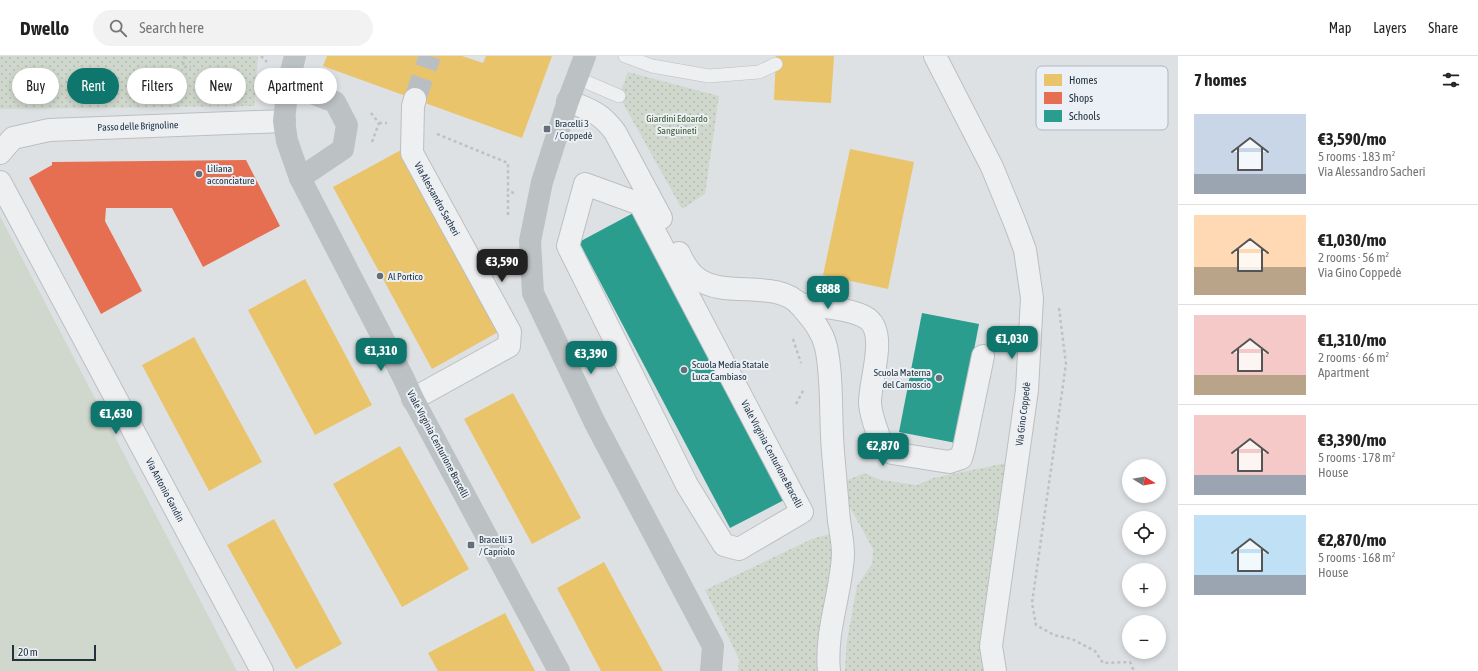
<!DOCTYPE html>
<meta charset="utf-8">
<style>
body{margin:0;font-family:"Asap Condensed",sans-serif;background:#f2f2f2;color:#222;height:100vh;display:flex;flex-direction:column;font-size:15px;white-space:nowrap}
*{box-sizing:border-box;margin:0}
p{font-size:13px;color:#767676}
.icon{flex:none;width:22px;height:22px;fill:none;stroke:currentColor;stroke-width:2;stroke-linecap:round;stroke-linejoin:round}
.map{position:relative;flex:1;overflow:hidden}
.panel{display:flex;flex-direction:column;background:#fff;width:300px}
.panel>*{flex:none}
.banner{position:absolute;left:12px;top:12px;width:380px;height:36px;display:flex;gap:8px}
.needle{width:26px;rotate:101deg}
.buttons{position:absolute;left:1122px;top:403px;display:grid;gap:8px}
.buttons a{display:grid;place-items:center;width:44px;height:44px;border-radius:50%;background:#fff;box-shadow:0 2px 6px #0003;font-size:20px}
.scale{position:absolute;left:12px;bottom:10px;width:84px;box-sizing:border-box;padding-left:4px;border:2px solid #24323e;border-top:0;font-size:11px;line-height:14px;white-space:nowrap;color:#24323e;-webkit-text-stroke:3px #eaf0f5;paint-order:stroke}
.price{position:absolute;translate:-50% -34px;padding:0 9px;border-radius:8px;background:#0f766e;color:#fff;font-size:13px;line-height:26px;filter:drop-shadow(0 1px 2px #0008)}
.price::after{content:'';position:absolute;left:50%;top:24px;width:12px;height:9px;margin-left:-6px;background:inherit;clip-path:polygon(0 0,100% 0,50% 100%)}
.price.current{background:#222;color:#fff}
ul{padding:0;list-style:none}
li{display:flex;align-items:center;gap:12px;height:100px;padding:0 16px}
li+li{border-top:1px solid #e0e0e0}
li span{display:grid;place-items:center;flex:none;width:112px;height:80px;border-radius:0px;color:#555}
li>.icon{margin-inline-start:auto}
span .icon{width:48px;height:48px;fill:#fffc;stroke-width:1}
li b{font-size:17px}
h2{display:flex;justify-content:space-between;align-items:center;height:48px;padding:0 16px;font-size:17px}
.chip{padding:0 14px;border-radius:18px;background:#fff;box-shadow:0 2px 6px #0003;font-size:14px;line-height:36px}
.chip.current{background:#0f766e;color:#fff}
header{display:flex;align-items:center;gap:24px;box-sizing:border-box;height:56px;padding:0 20px;background:#fff;border-bottom:1px solid #e0e0e0}
header strong{font-size:19px}
nav{display:flex;gap:22px;margin-inline-start:auto;font-size:14px}
.search{width:280px;height:36px;background:#f2f2f2;display:flex;align-items:center;gap:10px;box-sizing:border-box;padding:0 14px;border-radius:22px;color:#767676;font-size:15px}
main{display:flex;flex:1;min-height:0}
.map>svg:first-child{display:block}
</style>
<header>
<strong>Dwello</strong>
<div class="search"><svg class="icon" aria-label="search" viewBox="0 0 24 24"><circle cx="10" cy="10" r="6"/><path d="M15 15l6 6"/></svg>Search here</div>
<nav><a>Map</a><a>Layers</a><a>Share</a></nav>
</header>
<main>
<div class="map">
<svg width="1178" height="615" viewBox="0 0 1178 615">
<defs>
<pattern id="grass-dots" width="8" height="8" patternUnits="userSpaceOnUse"><rect width="8" height="8" fill="#d0d8cd"/><path d="M2 2h.1M6 6h.1" fill="none" stroke="#b2bab1" stroke-width="1.8" stroke-linecap="round"/></pattern>
</defs>
<rect width="100%" height="100%" fill="#dee1e4"/>
<g fill="url(#grass-dots)">
<path d="M 0,0 L 258,0 L 254,50 L 0,53 Z"/>
<path d="M 628,16 L 719,40 L 705,138 L 682,153 L 619,40 Z"/>
<path d="M 1006,407 L 987,615 L 845,615 L 847,584 L 857,530 L 872,508 L 873,493 L 845,442 L 848,424 L 864,417 L 881,424 L 917,429 L 933,422 Z"/>
<path d="M 833,477 L 835,526 L 824,615 L 738,615 L 739,603 L 705,534 L 812,483 Z"/>
</g>
<path fill="#d0d8cd" d="M 0,160 L 237,615 L 0,615 Z"/>
<g fill="#e9c46a">
<path d="M 327,0 L 462,0 L 483,7 L 486,0 L 552,0 L 522,82 L 323,10 Z"/>
<path d="M 776,0 L 834,0 L 831,47 L 774,44 Z"/>
<path d="M 850,93 L 914,106 L 888,233 L 823,219 Z"/>
<path d="M 401,94 L 500,275 L 432,313 L 333,131 Z"/>
<path d="M 305,223 L 372,349 L 315,379 L 248,254 Z"/>
<path d="M 194,281 L 262,406 L 209,435 L 142,309 Z"/>
<path d="M 513,337 L 581,462 L 532,488 L 464,363 Z"/>
<path d="M 400,390 L 469,513 L 402,551 L 333,428 Z"/>
<path d="M 274,463 L 342,588 L 296,613 L 227,489 Z"/>
<path d="M 604,506 L 663,615 L 601,615 L 557,532 Z"/>
<path d="M 505,557 L 535,615 L 438,615 L 428,597 Z"/>
</g>
<path fill="#e76f51" d="M 246,104 L 280,170 L 203,211 L 172,152 L 106,152 L 105,165 L 142,235 L 101,258 L 29,122 L 52,109 L 52,106 Z"/>
<g fill="#2a9d8f">
<path d="M 637,155 L 788,442 L 730,472 L 579,186 Z"/>
<path d="M 922,257 L 979,268 L 956,387 L 899,376 Z"/>
</g>
<g fill="none" stroke-linecap="round" stroke-linejoin="round">
<path stroke="#b9bec3" stroke-width="22" stroke-dasharray="22 11" stroke-linecap="butt" d="M 415,43 L 430,0"/>
<defs>
<g id="lane">
<path d="M 625,0 L 652,10 L 709,20 L 759,16 L 776,8"/>
<path d="M 577,22 L 619,40"/>
</g>
<g id="street">
<path d="M 935,0 L 992,111 L 1015,167 L 1025,194 L 1032,242 L 1027,334 L 991,590 L 995,615"/>
<path d="M 568,45 C 590,54 600,56 615,76 L 661,162"/>
<path d="M 0,97 L 13,82 L 49,74 L 284,65"/>
<path d="M 0,126 L 262,615"/>
<path d="M 585,128 L 640,148 L 802,456 L 739,493 L 724,489 L 687,429 L 568,190 Z"/>
<path d="M 679,197 C 683,206 689,217 698,223 C 726,243 778,222 801,250 C 812,263 822,274 826,291 C 833,323 830,363 833,396 C 835,419 837,442 839,465 C 841,476 843,488 843,499 C 841,538 825,575 829,615"/>
<path d="M 799,248 C 818,251 852,252 868,263 C 888,279 869,326 870,348 C 871,357 874,367 877,375 C 880,385 883,392 892,397 L 949,406 L 961,402 L 964,392 L 983,300"/>
<path d="M 413,343 L 509,290 L 510,276 L 412,97 L 413,50 L 415,43"/>
</g>
</defs>
<use href="#lane" stroke="#bcbfc2" stroke-width="14"/>
<use href="#street" stroke="#bcbfc2" stroke-width="24"/>
<g stroke="#bcc1c4" stroke-width="2.5" stroke-dasharray="3 3" stroke-linecap="butt">
<path d="M 184,0 L 183,11 L 191,11"/>
<path d="M 261,0 L 267,6"/>
<path d="M 371,57 L 379,67"/>
<path d="M 379,67 L 387,67"/>
<path d="M 437,78 L 508,107 L 508,135 L 514,137"/>
<path d="M 372,86 L 379,67"/>
<path d="M 508,159 L 508,135"/>
<path d="M 1059,252 L 1066,308 L 1032,547 L 1036,569 L 1054,579 L 1072,583 L 1095,595 L 1103,607 L 1130,606 L 1134,615"/>
<path d="M 793,283 L 801,307"/>
<path d="M 796,348 L 804,333"/>
</g>
<use href="#lane" stroke="#edeff0" stroke-width="13"/>
<use href="#street" stroke="#edeff0" stroke-width="22"/>
<g stroke="#bcc1c4" stroke-width="22">
<path d="M 295,0 L 288,28 L 284,65 L 287,85 L 300,122 L 404,323 L 413,343 L 559,615"/>
<path d="M 585,0 L 568,45 L 542,126 L 530,185 L 533,237 L 595,367 L 713,590 L 711,615"/>
<path d="M 288,28 L 335,46 L 347,69 L 343,93 L 300,122"/>
</g>
</g>
<g fill="#656f78" stroke="#eaf0f5" stroke-width="1.5">
<rect x="543" y="69" width="8" height="8" rx="2"/>
<circle cx="199" cy="118" r="4"/>
<circle cx="380" cy="220" r="4"/>
<circle cx="684" cy="314" r="4"/>
<circle cx="939" cy="322" r="4"/>
<rect x="467" y="485" width="8" height="8" rx="2"/>
</g>
<g text-anchor="middle" dominant-baseline="central" stroke-width="4" stroke-linejoin="round" paint-order="stroke">
<g font-size="10" fill="#405a30" stroke="#eaf0f5">
<text x="677" y="62">Giardini Edoardo<tspan x="677" dy="12">Sanguineti</tspan></text>
</g>
<g font-size="10" fill="#24323e" stroke="#eaf0f5" text-anchor="start">
<text x="555" y="67">Bracelli 3<tspan x="555" dy="12">/ Coppedè</tspan></text>
<text x="207" y="112">Liliana<tspan x="207" dy="12">acconciature</tspan></text>
<text x="388" y="220">Al Portico</text>
<text x="692" y="308">Scuola Media Statale<tspan x="692" dy="12">Luca Cambiaso</tspan></text>
<text x="931" y="316" text-anchor="end">Scuola Materna<tspan x="931" dy="12">del Camoscio</tspan></text>
<text x="479" y="483">Bracelli 3<tspan x="479" dy="12">/ Capriolo</tspan></text>
</g>
<g font-size="10" fill="#24323e" stroke="#eaf0f5">
<text transform="translate(138 70) rotate(-2)">Passo delle Brignoline</text>
<text transform="translate(437 143) rotate(61)">Via Alessandro Sacheri</text>
<text transform="translate(1023 358) rotate(-83)">Via Gino Coppedè</text>
<text transform="translate(438 388) rotate(62)">Viale Virginia Centurione Bracelli</text>
<text transform="translate(772 398) rotate(62)">Viale Virginia Centurione Bracelli</text>
<text transform="translate(165 434) rotate(62)">Via Antonio Gandin</text>
</g>
</g>
<rect x="1036" y="10" width="132" height="64" rx="6" fill="#eaf0f5" stroke="#afb7be" stroke-width="1"/>
<rect x="1044" y="18" width="18" height="12" fill="#e9c46a"/>
<rect x="1044" y="36" width="18" height="12" fill="#e76f51"/>
<rect x="1044" y="54" width="18" height="12" fill="#2a9d8f"/>
<g font-size="11" fill="#24323e">
<text x="1069" y="28">Homes</text>
<text x="1069" y="46">Shops</text>
<text x="1069" y="64">Schools</text>
</g>
</svg>
<div class="buttons">
<a><svg class="needle" viewBox="-14 -14 28 28"><path d="M0-13l5 13h-10z" fill="#e53935"/><path d="M0 13l5-13h-10z" fill="#767676"/></svg></a>
<a><svg class="icon" aria-label="locate" viewBox="0 0 24 24"><circle cx="12" cy="12" r="6"/><path d="M12 2v4M12 18v4M2 12h4M18 12h4"/></svg></a>
<a>+</a>
<a>−</a>
</div>
<div class="scale">20 m</div>
<b class="price current" style="left:502px;top:227px">€3,590</b>
<b class="price" style="left:828px;top:254px">€888</b>
<b class="price" style="left:1012px;top:304px">€1,030</b>
<b class="price" style="left:381px;top:316px">€1,310</b>
<b class="price" style="left:591px;top:319px">€3,390</b>
<b class="price" style="left:116px;top:379px">€1,630</b>
<b class="price" style="left:883px;top:411px">€2,870</b>
<div class="banner">
<a class="chip">Buy</a>
<a class="chip current">Rent</a>
<a class="chip">Filters</a>
<a class="chip">New</a>
<a class="chip">Apartment</a>
</div>
</div>
<section class="panel">
<h2>7 homes<svg class="icon" aria-label="filters" viewBox="0 0 24 24"><path d="M4 7h16M4 17h16"/><circle cx="9" cy="7" r="2"/><circle cx="15" cy="17" r="2"/></svg></h2>
<ul>
<li><span style="background:linear-gradient(#c9d6e8 75%,#9aa5b1 0)"><svg class="icon" aria-label="home" viewBox="0 0 24 24"><path d="M3 11l9-7 9 7M6 9v11h12V9"/></svg></span><div><b>€3,590/mo</b><p>5 rooms · 183 m²</p><p>Via Alessandro Sacheri</p></div></li>
<li><span style="background:linear-gradient(#ffd9b3 65%,#b9a48a 0)"><svg class="icon" aria-label="home" viewBox="0 0 24 24"><path d="M3 11l9-7 9 7M6 9v11h12V9"/></svg></span><div><b>€1,030/mo</b><p>2 rooms · 56 m²</p><p>Via Gino Coppedè</p></div></li>
<li><span style="background:linear-gradient(#f6c9c9 75%,#b9a48a 0)"><svg class="icon" aria-label="home" viewBox="0 0 24 24"><path d="M3 11l9-7 9 7M6 9v11h12V9"/></svg></span><div><b>€1,310/mo</b><p>2 rooms · 66 m²</p><p>Apartment</p></div></li>
<li><span style="background:linear-gradient(#f6c9c9 75%,#9aa5b1 0)"><svg class="icon" aria-label="home" viewBox="0 0 24 24"><path d="M3 11l9-7 9 7M6 9v11h12V9"/></svg></span><div><b>€3,390/mo</b><p>5 rooms · 178 m²</p><p>House</p></div></li>
<li><span style="background:linear-gradient(#bfe0f5 75%,#9aa5b1 0)"><svg class="icon" aria-label="home" viewBox="0 0 24 24"><path d="M3 11l9-7 9 7M6 9v11h12V9"/></svg></span><div><b>€2,870/mo</b><p>5 rooms · 168 m²</p><p>House</p></div></li>
</ul>
</section>
</main>
